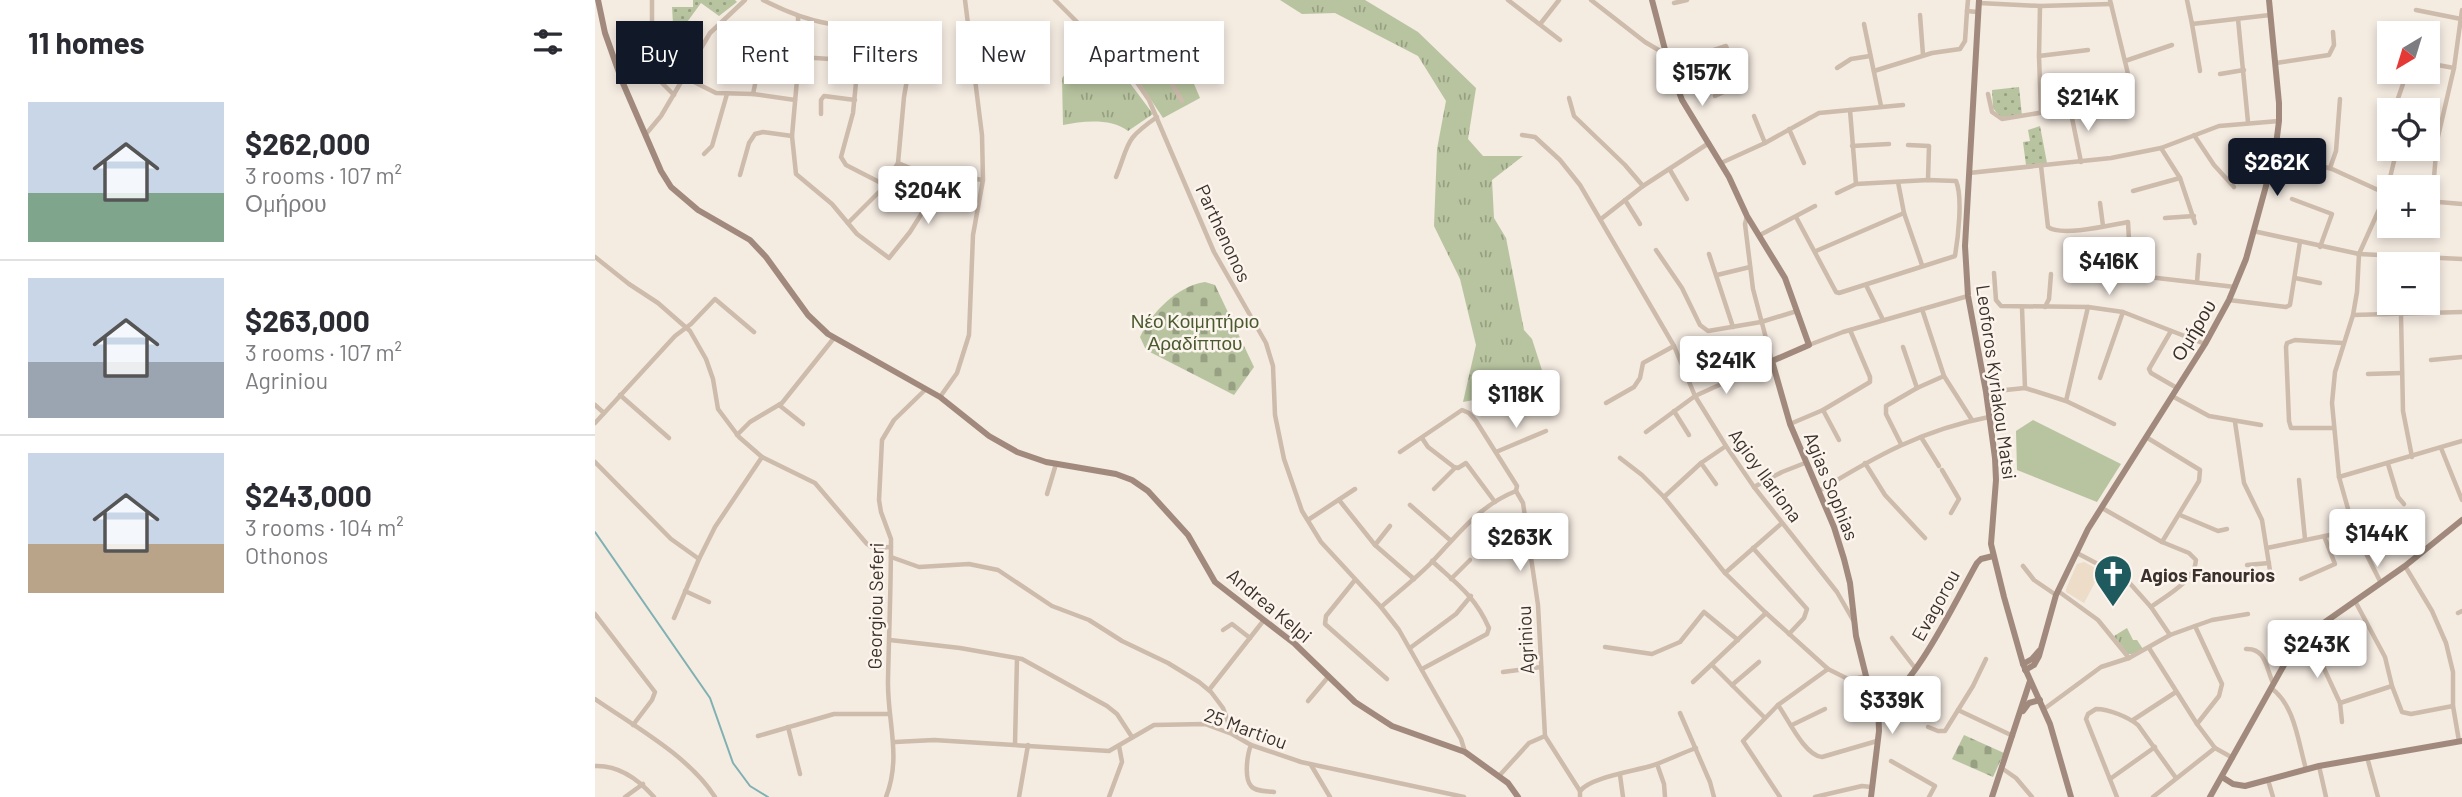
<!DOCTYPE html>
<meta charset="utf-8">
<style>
body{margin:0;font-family:Barlow,sans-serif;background:#f7f7f7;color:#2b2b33;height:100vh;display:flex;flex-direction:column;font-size:26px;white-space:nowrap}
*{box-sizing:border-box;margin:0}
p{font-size:23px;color:#7c7c81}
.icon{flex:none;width:38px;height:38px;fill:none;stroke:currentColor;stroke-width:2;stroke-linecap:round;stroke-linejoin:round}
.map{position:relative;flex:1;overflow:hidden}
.panel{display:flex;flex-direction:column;background:#fff;width:595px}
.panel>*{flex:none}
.hud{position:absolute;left:21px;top:21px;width:665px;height:63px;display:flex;gap:14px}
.needle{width:46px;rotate:218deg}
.tools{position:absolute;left:1782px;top:21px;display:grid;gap:14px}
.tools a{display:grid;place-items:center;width:63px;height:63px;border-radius:0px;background:#fff;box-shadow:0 4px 10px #0003;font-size:35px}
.price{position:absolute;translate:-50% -60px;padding:0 16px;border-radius:7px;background:#fff;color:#222;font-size:23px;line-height:46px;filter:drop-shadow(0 2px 4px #0008)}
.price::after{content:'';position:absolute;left:50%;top:42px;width:21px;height:16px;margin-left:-10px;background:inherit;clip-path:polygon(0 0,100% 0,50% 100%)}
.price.current{background:#111827;color:#fff}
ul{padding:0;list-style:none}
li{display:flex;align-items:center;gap:21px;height:175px;padding:0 28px}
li+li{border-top:2px solid #e1e1e2}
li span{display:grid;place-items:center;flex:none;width:196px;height:140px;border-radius:0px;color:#555}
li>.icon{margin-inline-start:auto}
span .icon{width:84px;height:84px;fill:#fffc;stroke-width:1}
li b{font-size:30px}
h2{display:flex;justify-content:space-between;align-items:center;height:84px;padding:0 28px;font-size:30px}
.pill{padding:0 24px;border-radius:0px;background:#fff;box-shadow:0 4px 10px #0003;font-size:24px;line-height:63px}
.pill.current{background:#111827;color:#fff}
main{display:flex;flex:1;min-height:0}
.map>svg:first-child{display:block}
</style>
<main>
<section class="panel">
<h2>11 homes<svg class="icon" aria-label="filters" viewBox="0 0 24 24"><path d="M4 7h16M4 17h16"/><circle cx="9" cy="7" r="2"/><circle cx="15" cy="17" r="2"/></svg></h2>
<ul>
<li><span style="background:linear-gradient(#c9d6e8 65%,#7fa58c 0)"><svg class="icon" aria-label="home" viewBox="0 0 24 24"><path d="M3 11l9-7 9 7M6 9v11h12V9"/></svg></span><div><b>$262,000</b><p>3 rooms · 107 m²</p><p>Ομήρου</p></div></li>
<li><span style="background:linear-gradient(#c9d6e8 60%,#9aa5b1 0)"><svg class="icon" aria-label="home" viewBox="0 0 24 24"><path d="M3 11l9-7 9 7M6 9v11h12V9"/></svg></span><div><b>$263,000</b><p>3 rooms · 107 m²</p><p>Agriniou</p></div></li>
<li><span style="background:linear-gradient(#c9d6e8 65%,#b9a48a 0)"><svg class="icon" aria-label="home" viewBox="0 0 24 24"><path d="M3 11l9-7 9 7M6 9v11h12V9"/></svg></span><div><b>$243,000</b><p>3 rooms · 104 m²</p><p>Othonos</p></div></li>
</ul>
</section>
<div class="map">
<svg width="1867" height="797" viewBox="0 0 1867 797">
<defs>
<pattern id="grass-tufts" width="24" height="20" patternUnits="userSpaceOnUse" patternTransform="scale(1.75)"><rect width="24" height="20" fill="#b8c4a0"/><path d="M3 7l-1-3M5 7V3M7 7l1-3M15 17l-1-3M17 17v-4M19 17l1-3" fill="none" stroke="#97a083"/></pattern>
<pattern id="cemetery-stones" width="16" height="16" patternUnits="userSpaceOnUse" patternTransform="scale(1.75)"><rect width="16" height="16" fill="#b8c4a0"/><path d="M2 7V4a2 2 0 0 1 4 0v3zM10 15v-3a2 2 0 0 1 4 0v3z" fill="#97a083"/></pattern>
<pattern id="park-dots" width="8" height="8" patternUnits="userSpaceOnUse" patternTransform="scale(1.75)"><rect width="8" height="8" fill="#b8c4a0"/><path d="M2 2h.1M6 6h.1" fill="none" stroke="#97a083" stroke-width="1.8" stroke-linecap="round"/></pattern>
</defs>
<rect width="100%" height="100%" fill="#f4ebe1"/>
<g fill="url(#grass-tufts)">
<path d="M 685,0 L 770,0 L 823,32 L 881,88 L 873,139 L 888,156 L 928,156 L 897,180 L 899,218 L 911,238 L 929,330 L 937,339 L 952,386 L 868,402 L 881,345 L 865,279 L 839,226 L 842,149 L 851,101 L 823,56 L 740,13 L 707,14 Z"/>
<path d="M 574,25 L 605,98 L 568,118 L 527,56 Z"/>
<path d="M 484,58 L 503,74 L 517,59 L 558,114 L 533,131 C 516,118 488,121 468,125 L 467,78 Z"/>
<path d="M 1532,628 L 1538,640 L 1542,640 L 1548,649 L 1537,654 L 1533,654 L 1519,636 Z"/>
</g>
<g fill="url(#cemetery-stones)">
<path d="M 610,282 L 620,285 L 659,367 L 639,395 L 551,350 L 545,337 C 556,313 582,286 610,282 Z"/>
<path d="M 1369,735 L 1409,753 L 1398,777 L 1357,759 Z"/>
</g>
<g fill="url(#park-dots)">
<path d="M 98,0 L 140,0 L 142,2 L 124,16 L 106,3 L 79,40 L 77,7 L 98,7 Z"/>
<path d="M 1424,87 L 1427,116 L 1405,117 L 1398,108 L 1397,90 Z"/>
<path d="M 1445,126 L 1452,163 L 1431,165 L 1428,142 L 1435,141 L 1433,130 Z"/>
</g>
<path fill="#b8c4a0" d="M 1438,420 L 1526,464 L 1502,502 L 1422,470 L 1421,431 Z"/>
<path fill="#ecdcc8" d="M 1489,562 L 1506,571 L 1489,603 L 1471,592 L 1471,589 L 1482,564 Z"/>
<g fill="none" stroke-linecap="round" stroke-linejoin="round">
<path stroke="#7fb0b2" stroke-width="2" d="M 0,532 L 115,698 L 138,763 L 155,786 L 173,797"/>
<g stroke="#cdbbac" stroke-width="4.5">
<path d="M 57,0 L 57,69 L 63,79 L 79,95"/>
<path d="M 168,0 C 221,27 246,27 303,28 L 314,33 L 313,74 L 309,97 L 303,163 L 286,190 L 253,223"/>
<path d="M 460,0 L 541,81 L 554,100 L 619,252 L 671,343 L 678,366 L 680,415 L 689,459 L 707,511 L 726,542 L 786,607 L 804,630 L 866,739 L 870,752"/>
<path d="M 913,0 L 965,40"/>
<path d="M 996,0 L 1050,42 L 1072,55"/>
<path d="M 1592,0 L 1597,24 L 1675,15"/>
<path d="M 1079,3 L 1092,0"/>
<path d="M 1384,3 L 1445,6 L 1516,4"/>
<path d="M 1445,6 L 1444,56 L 1446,112"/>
<path d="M 1821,10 L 1866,19"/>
<path d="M 1372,11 L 1373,0"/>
<path d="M 1325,15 L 1328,55"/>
<path d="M 203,17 L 204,57 L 197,136 L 201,174 L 237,204 L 262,234 L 294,258 L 315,232 L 349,178"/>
<path d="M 1643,19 L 1653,122"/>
<path d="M 946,23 L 964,0"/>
<path d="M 1269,24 L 1286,106"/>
<path d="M 1597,24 L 1605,71"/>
<path d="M 553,43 L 587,101"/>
<path d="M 56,48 L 72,47"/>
<path d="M 1444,56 L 1493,50"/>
<path d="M 204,57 L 314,64"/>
<path d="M 1530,61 L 1577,45"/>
<path d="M 263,62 L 258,113 L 246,157 L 251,165 L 290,185"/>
<path d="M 1681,63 L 1734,55 L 1739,45 L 1738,32"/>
<path d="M 1832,63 L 1859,68"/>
<path d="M 525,64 L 568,32"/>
<path d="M 1074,65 L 1131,46 L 1143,81 L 1141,86 L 1120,96"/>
<path d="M 1242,68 L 1256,59 L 1275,56"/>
<path d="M 1279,71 L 1337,53 L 1365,49 L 1370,41 L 1372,11 L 1382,12"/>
<path d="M 1625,74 L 1649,70"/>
<path d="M 89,77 L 121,93 L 158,94 L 200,100"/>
<path d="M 575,80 L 600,73"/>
<path d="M 158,94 L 169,42"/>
<path d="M 1393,94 L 1397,112 L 1407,119 L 1475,108 L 1533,91 L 1535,82 L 1515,0"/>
<path d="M 974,98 L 979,116 L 1030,165 L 1048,186"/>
<path d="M 1475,108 L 1486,162"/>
<path d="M 1255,110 L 1261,184"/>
<path d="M 1799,110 L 1808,84"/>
<path d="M 226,114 L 226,100 L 229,96 L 260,100"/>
<path d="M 1159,116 L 1170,143"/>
<path d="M 1194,129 L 1209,163"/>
<path d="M 51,134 L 66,116 L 115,33 L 150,0"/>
<path d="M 927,135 L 940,137 L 965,160 L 985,185 L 1079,346 L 1100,396 L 1131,446 L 1159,487 L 1242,592 L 1258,620"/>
<path d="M 1599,135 L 1619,165 L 1639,187"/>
<path d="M 1832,141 L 1842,141"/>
<path d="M 1313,145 L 1334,146 L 1333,180"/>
<path d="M 1257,146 L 1294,144"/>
<path d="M 1566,148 L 1585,178 L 1600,223"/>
<path d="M 1680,153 L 1737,169 L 1794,195"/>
<path d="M 109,154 L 117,146 L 132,94"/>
<path d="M 303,163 L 342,179 L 355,175 L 388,180"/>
<path d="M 1126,163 L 1170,143 L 1224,113 L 1308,105"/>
<path d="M 1446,166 L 1453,227 C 1466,237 1516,225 1533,222 L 1536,275"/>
<path d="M 1735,168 L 1741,151 L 1745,99"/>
<path d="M 1075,170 L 1092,199"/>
<path d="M 1374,173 L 1516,158 L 1566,148 L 1624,126 L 1684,121"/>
<path d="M 145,175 L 154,143 L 160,134 L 168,132 L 197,136"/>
<path d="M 521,177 C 535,142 529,140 562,117"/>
<path d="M 1303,182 L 1309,213 L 1327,265"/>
<path d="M 1538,191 L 1585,178"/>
<path d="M 1697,199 L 1737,214 L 1725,247"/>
<path d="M 1030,200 L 1045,224"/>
<path d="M 1832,201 L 1867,204"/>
<path d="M 1837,202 L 1842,141 L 1859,68 L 1867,10"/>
<path d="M 1505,203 L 1508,226"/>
<path d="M 1201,217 L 1241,292 L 1244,293 L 1360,256 C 1363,238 1368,197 1361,181 L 1333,180 L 1261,184 L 1242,193"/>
<path d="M 1570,218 L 1599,216"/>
<path d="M 1006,219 L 1048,186 L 1114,143"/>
<path d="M 1658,231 L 1764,254 L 1867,259"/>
<path d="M 1165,235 L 1220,206"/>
<path d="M 1061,250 L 1087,288 L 1105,325 L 1113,331 L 1166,322 L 1202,311"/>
<path d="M 1221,251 L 1309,213"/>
<path d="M 1114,254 L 1138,327"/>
<path d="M 0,257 L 34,284 L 63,303 L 95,331 L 111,359 L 118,379 L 123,409 L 144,437 L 167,457 L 220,483 L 272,544 L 278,548 L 296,547"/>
<path d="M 1399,273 L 1401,300 L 1406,306 L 1493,307 L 1528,312 L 1610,344"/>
<path d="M 1122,275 L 1155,267"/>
<path d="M 1511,275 L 1536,275 L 1640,287"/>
<path d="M 1700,278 L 1725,283"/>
<path d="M 1602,282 L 1604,255"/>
<path d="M 1271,285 L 1288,320"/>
<path d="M 1634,300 L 1691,307 L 1695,305 L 1705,242"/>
<path d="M 1450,307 L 1454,299 L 1456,274"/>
<path d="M 1427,308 L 1430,388"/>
<path d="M 1327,309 L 1349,376 L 1377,420"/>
<path d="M 1758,315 L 1867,312"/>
<path d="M 1806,315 L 1808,411 L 1817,457"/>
<path d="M 1576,331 L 1554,369 L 1556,373 L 1582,388"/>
<path d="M 1214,345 L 1248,332 L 1373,296"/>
<path d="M 1308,347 L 1322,388"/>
<path d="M 1836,360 L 1867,357"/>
<path d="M 1773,374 L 1807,373"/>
<path d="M 1505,378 L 1528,312"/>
<path d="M 1391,392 L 1430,388 L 1471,401 L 1519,424"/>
<path d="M 25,395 L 74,438"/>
<path d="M 1577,396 L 1614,416 L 1666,425"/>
<path d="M 345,397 L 362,373 L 374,335 L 378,235 L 388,180 L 387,135 L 370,0"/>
<path d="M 1471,401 L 1493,307"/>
<path d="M 1011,403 L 1039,387 L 1045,378 L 1048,363 L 1079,346"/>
<path d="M 0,405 L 9,413"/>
<path d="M 184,405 L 208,424"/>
<path d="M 1228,410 L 1244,440"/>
<path d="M 1079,411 L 1094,435"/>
<path d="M 1640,422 L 1649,483 L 1667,520 L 1676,577"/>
<path d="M 0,423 L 80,336 L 96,324 L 120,299 L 159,332"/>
<path d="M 1195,424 L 1228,410 L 1275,382 L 1275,377 L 1255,330"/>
<path d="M 1738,428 L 1696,428 L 1694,421 L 1691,347 L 1692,343 L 1700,340 L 1747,343"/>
<path d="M 1051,432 L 1100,396 L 1177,361 L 1158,289 L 1150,224 L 1152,216"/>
<path d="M 142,435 L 155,422 L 187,403 L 239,338"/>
<path d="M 1326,437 L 1344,466"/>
<path d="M 1551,437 L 1605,470 L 1604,481 L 1567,542"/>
<path d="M 827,438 L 833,447 L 859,467 L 863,468 L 871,463 L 900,502"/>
<path d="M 1306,444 L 1291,414 L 1291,406 L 1322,388 L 1349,376"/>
<path d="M 1846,448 L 1867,500"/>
<path d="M 805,452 L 867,410 L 874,413 L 881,421 L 922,486 L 921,491 L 928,503 L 943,605 L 950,736 L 985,791 L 985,797"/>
<path d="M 901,452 L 951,431"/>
<path d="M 1025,458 L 1047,475 L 1069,497 L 1130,573 L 1171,613 L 1233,669 L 1255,680 L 1271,676"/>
<path d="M 0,462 L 76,539 L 104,559"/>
<path d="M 1106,463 L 1121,484"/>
<path d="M 1270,463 L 1290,495 L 1330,538"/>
<path d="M 1793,464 L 1803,497 L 1809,504"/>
<path d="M 1347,470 L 1364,499 L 1356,513"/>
<path d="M 1744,477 L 1867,441"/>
<path d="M 1704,480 L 1710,539"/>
<path d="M 1159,487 L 1187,472 L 1210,463"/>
<path d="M 839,489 L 860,468"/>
<path d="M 1224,491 C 1281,456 1327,430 1394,417"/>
<path d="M 452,494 L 461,464"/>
<path d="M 1069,497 L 1106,463 L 1131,446"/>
<path d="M 744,500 L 780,545 L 819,579"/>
<path d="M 815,505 L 855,540"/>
<path d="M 1507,508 L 1567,542 L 1594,553 L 1601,560 C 1600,581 1571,596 1556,607"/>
<path d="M 1585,515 L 1623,531 L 1632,529"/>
<path d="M 713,520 L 760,489"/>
<path d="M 780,545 L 795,526"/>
<path d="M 1158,548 L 1212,609 L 1209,618 L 1194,634"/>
<path d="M 1672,548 L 1759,530"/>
<path d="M 1482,553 L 1531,579 L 1556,607 L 1575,635"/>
<path d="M 296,557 L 324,567 L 374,564 L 403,570 L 457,606 L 494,620 L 527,641 L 573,663 L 604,682 L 616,692 L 628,708 L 637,733"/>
<path d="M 1652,565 L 1674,563"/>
<path d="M 1428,566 L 1439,580 L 1461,595"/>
<path d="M 1810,566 L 1837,611 L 1851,643 L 1858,672 L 1858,706 L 1864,741"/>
<path d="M 1130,573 L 1187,523"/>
<path d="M 856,579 L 875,560"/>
<path d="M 1706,579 L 1740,564 L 1729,536"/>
<path d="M 760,580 L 731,616 L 730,624 L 792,679"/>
<path d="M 1786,583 L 1759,530 L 1744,477 L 1737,403 L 1740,372 L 1758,315 L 1762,292 L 1764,254 L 1791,194 L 1802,149"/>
<path d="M 90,591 L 114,602"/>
<path d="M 1463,591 L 1503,620 L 1534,658"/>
<path d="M 1760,601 L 1790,657 L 1797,686 L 1807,712 L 1816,714 L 1858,706"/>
<path d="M 786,607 C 802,593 820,579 835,564 C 862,536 883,506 921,491"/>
<path d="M 1863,613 L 1867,611"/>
<path d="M 0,614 L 60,692 L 57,700 L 38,725"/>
<path d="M 79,618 L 104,559 L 120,527 L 167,457"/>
<path d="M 1600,626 L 1627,684 L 1624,696 L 1602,724"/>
<path d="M 628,630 L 637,624 L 655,638"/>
<path d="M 1713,634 L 1745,703 L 1747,722"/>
<path d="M 1297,638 L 1320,668"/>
<path d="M 295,640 L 365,648 L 427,659 L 512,706 L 522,714 L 537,737"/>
<path d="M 1010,647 L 1057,654 L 1085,642 L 1109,612 L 1143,640"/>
<path d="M 815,648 L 861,614 L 876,596"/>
<path d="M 1554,648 L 1602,724 L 1620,748 L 1638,758"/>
<path d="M 1651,649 C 1671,648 1671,668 1678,683"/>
<path d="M 1117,665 L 1170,718"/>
<path d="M 827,669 L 892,634 L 894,628 C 880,596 862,584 837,561"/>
<path d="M 908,672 L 946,667"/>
<path d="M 1098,682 L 1171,613"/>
<path d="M 1137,685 L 1164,662"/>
<path d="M 1676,688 C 1700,705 1703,742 1711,769"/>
<path d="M 614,690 L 669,620"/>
<path d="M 0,699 C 39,726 94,756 120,797"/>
<path d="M 713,701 L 734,676"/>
<path d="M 1745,703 L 1797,686"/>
<path d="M 1183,705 C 1193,719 1210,756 1227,757 L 1282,741"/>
<path d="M 1449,709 L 1506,667 L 1534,658 L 1575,635 L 1600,626 L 1617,620 L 1653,614"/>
<path d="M 1363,710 L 1418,736"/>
<path d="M 1085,713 L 1115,782 L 1119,797"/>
<path d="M 1538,720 L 1581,692"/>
<path d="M 1197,725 L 1230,709"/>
<path d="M 193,727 L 205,774"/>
<path d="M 1333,727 L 1343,731 L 1350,731 L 1378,686 L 1391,659"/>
<path d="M 163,736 L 239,714 L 294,714"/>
<path d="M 300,742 L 339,740 L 514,751 L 559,725 L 610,724 L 637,734 L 656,745 L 706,762 L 869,797"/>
<path d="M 420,744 L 422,658"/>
<path d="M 656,745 C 652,755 649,778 656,786 C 661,792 672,791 679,792"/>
<path d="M 1772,757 L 1783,797"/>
<path d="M 1296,761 L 1340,786 L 1334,797"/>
<path d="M 1062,764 L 1069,784 L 1070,797"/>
<path d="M 716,765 L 735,797"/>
<path d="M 0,766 C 24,765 44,780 59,797"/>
<path d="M 1724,766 L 1731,797"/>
<path d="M 1408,769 L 1421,778 L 1437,797"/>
<path d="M 1025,775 L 1028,797"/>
<path d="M 904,776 L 934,743 L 950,736"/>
<path d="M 1515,779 L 1560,747"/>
<path d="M 1673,780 L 1678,797"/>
<path d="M 985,791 C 996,777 1041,771 1059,765 C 1073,760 1087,753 1101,748"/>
<path d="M 30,797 L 48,784"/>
<path d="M 291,797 C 307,756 292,721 293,680 C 294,633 296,586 296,539 L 286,512 L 284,500 L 287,440 L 299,420 L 330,390"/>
<path d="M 424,797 L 433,745"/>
<path d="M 514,797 L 527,762 L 524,746"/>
<path d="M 1185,797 L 1148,741 L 1183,705 L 1233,669"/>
<path d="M 1220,797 L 1267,786 L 1276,787"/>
<path d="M 1522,797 L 1491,719 L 1493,714 L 1501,709 C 1514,709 1533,717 1543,725 L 1581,778"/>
<path d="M 1558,797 L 1620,748"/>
</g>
<g stroke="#a18a7d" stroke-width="6">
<path d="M 3,0 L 10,33 L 27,81 L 66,171 L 76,187 L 103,210 L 155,240 L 171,257 L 213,315 L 233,334 L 345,397 L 394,436 L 422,452 L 451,462 L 521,474 L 537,480 L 553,491 L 593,535 L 620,582 L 700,644 L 760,702 L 797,726 L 870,752 L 913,783 L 923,797"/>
<path d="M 1057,0 L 1074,65 L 1087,100 L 1134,177 L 1152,216 L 1190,278 L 1214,345 L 1177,361 L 1195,424 L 1239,527 L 1249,559 L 1255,583 L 1261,636 L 1271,676 L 1283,704 L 1284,731 L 1276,797"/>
<path d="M 1384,0 L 1370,246 L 1373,296 L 1391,392 L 1400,458 L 1401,480 L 1396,544 L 1409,597 L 1428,664 L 1455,724 L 1476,797"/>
<path d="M 1428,664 L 1437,659 L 1444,651"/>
<path d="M 1430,670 L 1439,665 L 1444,656 L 1461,595 L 1493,529 L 1610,344 L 1634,300 L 1651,259 L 1680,153 L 1684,121 L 1684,103 L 1674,0"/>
<path d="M 1283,704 C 1316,696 1364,594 1382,563 L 1386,559 L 1398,556"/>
<path d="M 1428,711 L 1434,703 L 1445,700"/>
<path d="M 1627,777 L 1638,784 L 1650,786 L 1724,766 L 1867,741"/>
<path d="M 1397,797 L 1435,681"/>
<path d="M 1615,797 L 1698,649 L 1713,634 L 1810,566 L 1867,520"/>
</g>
</g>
<defs>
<symbol id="church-pin" viewBox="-11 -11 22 30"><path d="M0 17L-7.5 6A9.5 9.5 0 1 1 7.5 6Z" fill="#1f5a5e" stroke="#fbf5ee"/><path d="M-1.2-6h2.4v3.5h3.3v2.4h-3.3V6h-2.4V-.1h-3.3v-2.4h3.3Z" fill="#fff"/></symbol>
</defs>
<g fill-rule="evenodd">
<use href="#church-pin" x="1496" y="552" width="44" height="60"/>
</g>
<g text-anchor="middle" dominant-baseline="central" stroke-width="5" stroke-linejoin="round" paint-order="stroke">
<g font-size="19" fill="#3b302b" stroke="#fbf5ee">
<text transform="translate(629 233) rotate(65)">Parthenonos</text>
<text transform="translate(1598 330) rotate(-59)">Ομήρου</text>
<text transform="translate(1402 382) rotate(82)">Leoforos Kyriakou Matsi</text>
<text transform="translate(1171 475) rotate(54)">Agioy Ilariona</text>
<text transform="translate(1237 486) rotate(68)">Agias Sophias</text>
<text transform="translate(675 605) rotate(40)">Andrea Kelpi</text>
<text transform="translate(1340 605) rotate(-61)">Evagorou</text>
<text transform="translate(280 606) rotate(-89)">Georgiou Seferi</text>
<text transform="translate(930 640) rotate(-93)">Agriniou</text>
<text transform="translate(651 728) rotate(20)">25 Martiou</text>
</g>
<g font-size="19" fill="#4a5a2e" stroke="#fbf5ee">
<text x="600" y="320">Νέο Κοιμητήριο<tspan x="600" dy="22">Αραδίππου</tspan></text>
</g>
<g font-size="19" font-weight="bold" fill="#3b302b" stroke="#fbf5ee" text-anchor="start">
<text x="1545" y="574">Agios Fanourios</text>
</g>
</g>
</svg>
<div class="tools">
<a><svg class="needle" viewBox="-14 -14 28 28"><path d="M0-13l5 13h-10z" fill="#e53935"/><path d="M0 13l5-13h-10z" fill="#7c7c81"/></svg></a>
<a><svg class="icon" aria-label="locate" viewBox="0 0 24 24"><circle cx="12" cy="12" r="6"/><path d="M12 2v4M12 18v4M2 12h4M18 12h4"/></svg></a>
<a>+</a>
<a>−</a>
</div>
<b class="price" style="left:1107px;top:108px">$157K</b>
<b class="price" style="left:1493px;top:133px">$214K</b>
<b class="price current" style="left:1682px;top:198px">$262K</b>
<b class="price" style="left:333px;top:226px">$204K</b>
<b class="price" style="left:1514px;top:297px">$416K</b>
<b class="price" style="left:1131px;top:396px">$241K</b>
<b class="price" style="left:921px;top:430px">$118K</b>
<b class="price" style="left:1782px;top:569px">$144K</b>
<b class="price" style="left:925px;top:573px">$263K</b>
<b class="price" style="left:1722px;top:680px">$243K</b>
<b class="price" style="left:1297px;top:736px">$339K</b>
<div class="hud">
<a class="pill current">Buy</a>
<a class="pill">Rent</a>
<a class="pill">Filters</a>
<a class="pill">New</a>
<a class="pill">Apartment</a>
</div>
</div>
</main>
